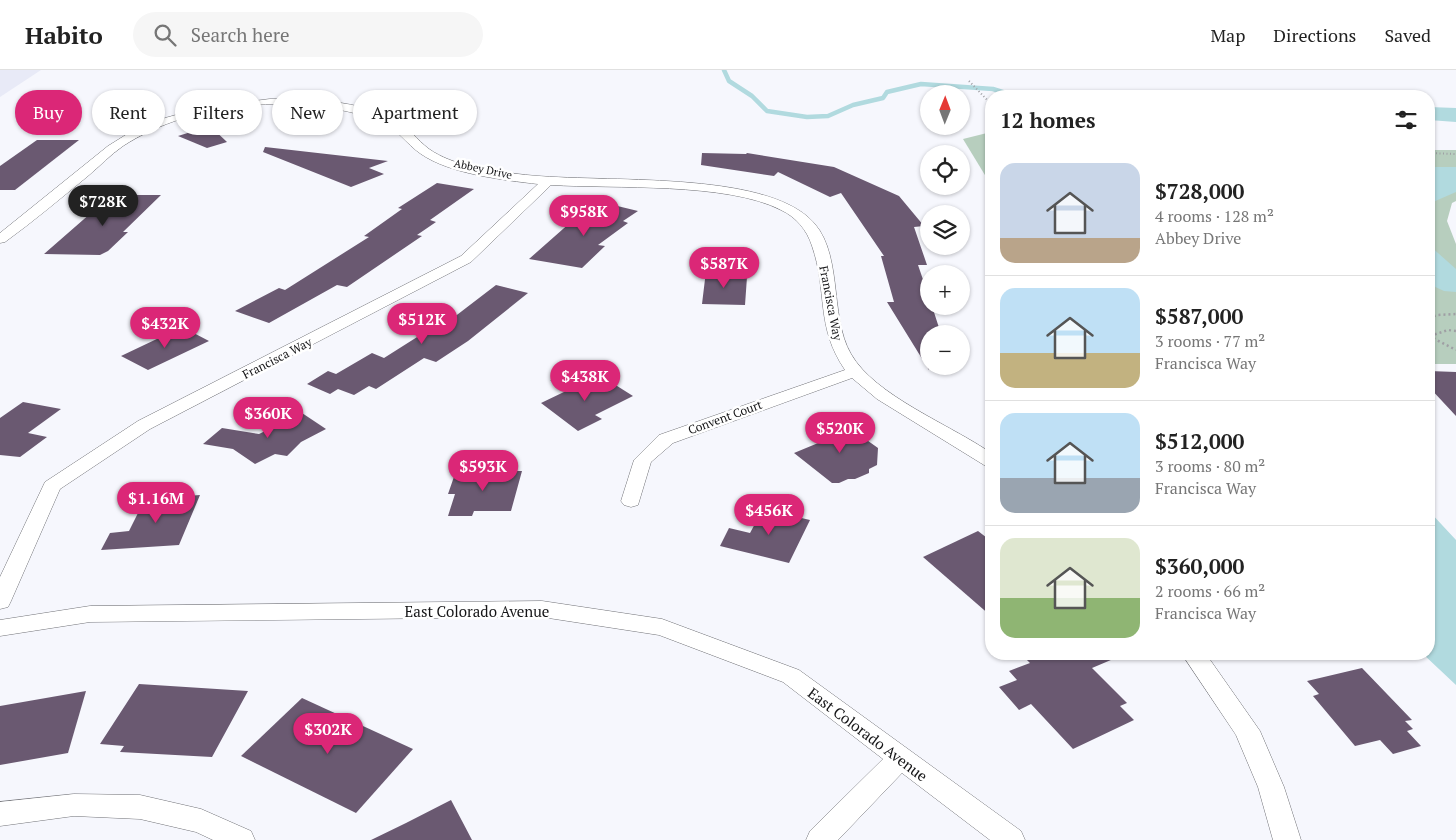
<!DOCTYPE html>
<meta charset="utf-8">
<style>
body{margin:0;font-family:"PT Serif",serif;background:#f6f6f6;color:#222;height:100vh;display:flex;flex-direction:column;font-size:19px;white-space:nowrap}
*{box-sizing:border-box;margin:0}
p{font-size:16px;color:#767676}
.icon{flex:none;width:28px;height:28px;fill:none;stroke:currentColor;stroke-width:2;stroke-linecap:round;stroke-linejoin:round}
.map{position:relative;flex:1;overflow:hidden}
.panel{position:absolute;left:985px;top:20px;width:450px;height:570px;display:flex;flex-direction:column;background:#fff;border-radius:20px;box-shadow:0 1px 4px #0004}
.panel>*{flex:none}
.top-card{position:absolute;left:15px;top:20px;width:475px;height:45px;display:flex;gap:10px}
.needle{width:32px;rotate:1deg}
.controls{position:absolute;left:920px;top:15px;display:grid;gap:10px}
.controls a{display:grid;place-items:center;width:50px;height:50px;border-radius:50%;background:#fff;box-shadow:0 1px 4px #0004;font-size:25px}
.price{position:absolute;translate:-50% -42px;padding:0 11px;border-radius:18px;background:#db2777;color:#fff;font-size:16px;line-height:32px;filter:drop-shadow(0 1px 2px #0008)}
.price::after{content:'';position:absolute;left:50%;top:30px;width:15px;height:11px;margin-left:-8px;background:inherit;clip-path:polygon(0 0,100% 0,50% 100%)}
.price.active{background:#222;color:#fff}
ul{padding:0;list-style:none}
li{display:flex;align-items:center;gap:15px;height:125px;padding:0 15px}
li+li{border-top:1px solid #e0e0e0}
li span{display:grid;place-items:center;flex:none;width:140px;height:100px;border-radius:15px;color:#555}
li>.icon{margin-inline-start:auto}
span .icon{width:60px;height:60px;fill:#fffc;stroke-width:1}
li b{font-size:21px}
h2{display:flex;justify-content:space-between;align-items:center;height:60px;padding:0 15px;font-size:21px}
.tag{padding:0 18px;border-radius:22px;background:#fff;box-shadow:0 1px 4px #0004;font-size:18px;line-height:45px}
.tag.active{background:#db2777;color:#fff}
header{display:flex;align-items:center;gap:30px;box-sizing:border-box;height:70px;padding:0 25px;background:#fff;border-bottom:1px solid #e0e0e0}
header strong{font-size:24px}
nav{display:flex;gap:28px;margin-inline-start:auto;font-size:18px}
.search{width:350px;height:45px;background:#f6f6f6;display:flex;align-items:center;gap:12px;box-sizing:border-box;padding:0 18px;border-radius:28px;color:#767676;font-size:19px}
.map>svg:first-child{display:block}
</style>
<header>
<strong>Habito</strong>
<div class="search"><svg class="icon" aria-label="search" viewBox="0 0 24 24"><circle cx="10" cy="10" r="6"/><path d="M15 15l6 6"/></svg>Search here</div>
<nav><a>Map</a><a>Directions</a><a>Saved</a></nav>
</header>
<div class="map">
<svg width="1456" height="770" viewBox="0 0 1456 770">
<rect width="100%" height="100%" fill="#f6f7fd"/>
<path fill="#e8eaf7" d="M 0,0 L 41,0 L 0,27 Z"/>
<g fill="#b7cebe">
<path d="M 991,62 L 991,115 L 963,69 Z"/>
<path d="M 1429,80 L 1456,80 L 1456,131 L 1452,133 L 1447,151 L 1456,174 L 1456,294 L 1429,294 Z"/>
</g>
<g fill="#b1dadf">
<path d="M 1429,37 L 1456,38 L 1456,52 L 1429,50 Z"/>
<path d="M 1429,97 L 1456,97 L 1456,122 L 1433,132 L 1429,141 Z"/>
<path d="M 1429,175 L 1456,199 L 1456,222 L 1444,221 L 1429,214 Z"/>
<path d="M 1429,441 L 1456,470 L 1456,615 L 1423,584 L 1429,584 Z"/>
</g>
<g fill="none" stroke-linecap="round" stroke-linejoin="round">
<path stroke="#b1dadf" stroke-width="4.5" d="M 724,0 L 729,11 L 752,26 L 767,41 L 807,47 L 828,46 L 853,35 L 883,28 L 887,22 L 921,14 L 993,19 L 1015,26"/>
</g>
<g fill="#6a5971">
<path d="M 210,56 L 227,72 L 207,78 L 178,66 Z"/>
<path d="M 37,70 L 79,70 L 15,120 L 0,120 L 0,96 Z"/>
<path d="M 265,77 L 388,91 L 369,98 L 384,104 L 351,117 L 263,82 Z"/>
<path d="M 702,83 L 746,84 L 747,83 L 834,97 L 899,126 L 924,156 L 914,157 L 927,195 L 918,195 L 929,227 L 929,236 L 932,236 L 941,264 L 929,264 L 929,300 L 887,232 L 894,232 L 881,186 L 884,186 L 841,123 L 830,127 L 778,102 L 774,106 L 701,95 Z"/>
<path d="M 437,113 L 474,119 L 430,150 L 436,152 L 417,165 L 422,166 L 347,217 L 337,215 L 269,253 L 235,241 L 279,218 L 285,220 L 369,167 L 364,166 L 402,139 L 398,138 Z"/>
<path d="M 131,125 L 161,125 L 123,162 L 128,162 L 108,181 L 100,185 L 44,184 L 107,129 L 127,129 Z"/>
<path d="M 605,133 L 638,141 L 623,151 L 628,153 L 598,175 L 605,176 L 582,198 L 529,189 L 580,144 L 587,146 Z"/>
<path d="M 706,201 L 734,202 L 734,206 L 747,207 L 745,235 L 702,234 Z"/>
<path d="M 496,215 L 528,223 L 468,271 L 436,292 L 424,288 L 376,319 L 369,316 L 354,325 L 338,319 L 330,324 L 307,314 L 328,301 L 336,304 L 372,283 L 384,288 L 444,250 L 449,251 Z"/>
<path d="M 186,259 L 209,271 L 148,300 L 121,286 L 161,267 L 165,269 Z"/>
<path d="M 1429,301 L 1456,302 L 1456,346 L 1429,317 Z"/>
<path d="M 606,309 L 633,326 L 595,345 L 602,349 L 578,361 L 541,333 L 566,321 L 550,310 L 605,314 Z"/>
<path d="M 23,332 L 61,339 L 28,363 L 47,367 L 20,387 L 0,385 L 0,348 Z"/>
<path d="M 302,343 L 326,359 L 301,372 L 287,386 L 275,384 L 255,394 L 233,379 L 203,374 L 222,358 L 259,364 Z"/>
<path d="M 840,351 L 878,378 L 877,395 L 869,399 L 869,403 L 855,409 L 848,409 L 839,413 L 832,413 L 794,383 L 823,371 L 812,363 Z"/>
<path d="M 456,401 L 522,401 L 511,441 L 474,441 L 472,446 L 448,446 L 455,424 L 448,424 Z"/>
<path d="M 200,425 L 179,475 L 101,480 L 110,463 L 129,461 L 145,429 Z"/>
<path d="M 763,439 L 810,450 L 789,493 L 720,476 L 729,458 L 750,463 Z"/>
<path d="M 978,461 L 991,471 L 991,546 L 923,487 Z"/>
<path d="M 1021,584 L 1125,584 L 1092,598 L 1127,633 L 1120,636 L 1134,650 L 1073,679 L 1031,634 L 1019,640 L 999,617 L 1017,610 L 1009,601 L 1030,593 Z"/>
<path d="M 1362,598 L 1412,650 L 1405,651 L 1413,659 L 1407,661 L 1421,676 L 1393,684 L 1380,670 L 1355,676 L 1313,626 L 1319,624 L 1307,611 Z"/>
<path d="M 139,614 L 248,621 L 212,687 L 120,682 L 124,676 L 100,674 Z"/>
<path d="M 86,621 L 68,683 L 0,695 L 0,636 Z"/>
<path d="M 302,628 L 413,679 L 356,743 L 241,686 Z"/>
<path d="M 451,730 L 472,770 L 371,770 L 406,753 Z"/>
</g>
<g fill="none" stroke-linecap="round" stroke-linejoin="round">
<defs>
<g id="minor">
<path d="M 270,29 C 310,29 359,30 395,50 C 409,57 417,70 429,79 C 453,96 489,100 518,104 C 593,114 752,99 808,147 C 845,178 828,245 851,284 C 875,326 951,355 991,383 L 991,397 L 984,395 L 877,329 L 852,308 L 673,373 L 651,392 L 638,435 L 631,437 L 624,435 L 621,431 L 634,390 L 659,365 L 845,300 C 815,256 828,222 812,176 C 807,160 796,147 781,140 C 727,112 614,119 551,115 L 471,192 L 150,359 L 60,419 L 11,531 L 8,537 L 0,539 L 0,507 L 45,412 L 138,351 L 461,186 L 538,114 C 503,110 450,104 421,84 C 406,74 397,58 380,51 C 301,22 194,30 123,76 C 110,85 100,96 88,106 C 61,128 34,151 5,172 L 0,173 L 0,163 L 108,76 L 132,61 L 165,48 L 201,38 Z"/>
<path d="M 542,531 L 662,549 L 799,600 L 1021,761 L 1025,770 L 990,770 L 902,703 L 838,770 L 806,770 L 810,761 L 883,689 L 783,612 L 659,565 L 542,547 L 90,552 L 0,566 L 0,550 L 90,536 Z"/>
<path d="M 1182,584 L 1206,584 L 1260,661 L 1284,717 L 1301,770 L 1273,770 L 1258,717 L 1236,665 Z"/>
<path d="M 74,724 L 140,725 L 201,739 L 251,761 L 255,770 L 213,770 L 196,762 L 140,749 L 74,746 L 0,756 L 0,732 Z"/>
</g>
</defs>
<use href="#minor" stroke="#717277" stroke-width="1"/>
<g stroke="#9f9fa4" stroke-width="2" stroke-dasharray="1 2.5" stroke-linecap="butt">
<path d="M 969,11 L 991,34"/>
<path d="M 1429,83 L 1456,84"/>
</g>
<g stroke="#9f9fa4" stroke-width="2.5" stroke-dasharray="2 3" stroke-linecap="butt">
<path d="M 1429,248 L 1437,245 L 1456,244"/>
<path d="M 1429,266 L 1456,280"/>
<path d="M 1430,266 L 1448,260 L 1456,261"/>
</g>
<use href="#minor" fill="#fff" fill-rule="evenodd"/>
</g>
<g text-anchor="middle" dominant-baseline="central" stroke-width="5" stroke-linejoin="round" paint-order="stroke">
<g font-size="11" fill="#151517" stroke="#fff">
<text transform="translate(483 99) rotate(12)">Abbey Drive</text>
</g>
<g font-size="12" fill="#151517" stroke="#fff">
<text transform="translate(831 233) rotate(79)">Francisca Way</text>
<text transform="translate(277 288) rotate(-27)">Francisca Way</text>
<text transform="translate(725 347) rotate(-20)">Convent Court</text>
</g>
<g font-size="15" fill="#151517" stroke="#fff">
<text x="477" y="541">East Colorado Avenue</text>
<text transform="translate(868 664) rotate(37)">East Colorado Avenue</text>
</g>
</g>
</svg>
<div class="controls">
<a><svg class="needle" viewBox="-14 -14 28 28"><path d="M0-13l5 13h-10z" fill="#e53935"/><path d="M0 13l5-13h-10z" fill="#767676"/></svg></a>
<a><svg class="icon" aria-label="locate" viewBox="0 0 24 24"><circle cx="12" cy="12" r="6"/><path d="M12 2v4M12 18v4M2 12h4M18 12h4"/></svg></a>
<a><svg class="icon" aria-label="layers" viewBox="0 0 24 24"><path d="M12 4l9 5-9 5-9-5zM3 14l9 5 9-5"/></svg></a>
<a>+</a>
<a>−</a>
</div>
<b class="price active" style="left:103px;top:157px">$728K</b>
<b class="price" style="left:584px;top:167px">$958K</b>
<b class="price" style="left:724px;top:219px">$587K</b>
<b class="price" style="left:422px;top:275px">$512K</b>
<b class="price" style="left:165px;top:279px">$432K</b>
<b class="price" style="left:585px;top:332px">$438K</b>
<b class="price" style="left:268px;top:369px">$360K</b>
<b class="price" style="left:840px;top:384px">$520K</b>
<b class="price" style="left:483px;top:422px">$593K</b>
<b class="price" style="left:156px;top:454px">$1.16M</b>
<b class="price" style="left:769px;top:466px">$456K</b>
<b class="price" style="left:328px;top:685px">$302K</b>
<div class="top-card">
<a class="tag active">Buy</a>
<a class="tag">Rent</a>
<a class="tag">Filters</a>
<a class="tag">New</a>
<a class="tag">Apartment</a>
</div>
<section class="panel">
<h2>12 homes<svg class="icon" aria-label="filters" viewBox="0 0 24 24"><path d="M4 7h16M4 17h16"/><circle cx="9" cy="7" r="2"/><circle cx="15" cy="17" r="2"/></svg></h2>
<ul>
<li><span style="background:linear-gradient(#c9d6e8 75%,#b9a48a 0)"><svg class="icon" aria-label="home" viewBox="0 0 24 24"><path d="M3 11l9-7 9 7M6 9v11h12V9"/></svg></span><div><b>$728,000</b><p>4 rooms · 128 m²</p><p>Abbey Drive</p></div></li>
<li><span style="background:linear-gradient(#bfe0f5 65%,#c2b280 0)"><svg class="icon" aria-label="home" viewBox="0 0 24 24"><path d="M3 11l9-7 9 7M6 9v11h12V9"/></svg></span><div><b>$587,000</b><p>3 rooms · 77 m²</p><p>Francisca Way</p></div></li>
<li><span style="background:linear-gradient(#bfe0f5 65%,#9aa5b1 0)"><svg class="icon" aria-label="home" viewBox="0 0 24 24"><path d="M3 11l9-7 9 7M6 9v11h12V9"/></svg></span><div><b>$512,000</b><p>3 rooms · 80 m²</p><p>Francisca Way</p></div></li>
<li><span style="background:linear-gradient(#dfe7d0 60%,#8fb573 0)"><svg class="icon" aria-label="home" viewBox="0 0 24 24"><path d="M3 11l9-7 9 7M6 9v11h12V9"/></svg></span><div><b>$360,000</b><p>2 rooms · 66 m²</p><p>Francisca Way</p></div></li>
</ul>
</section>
</div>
